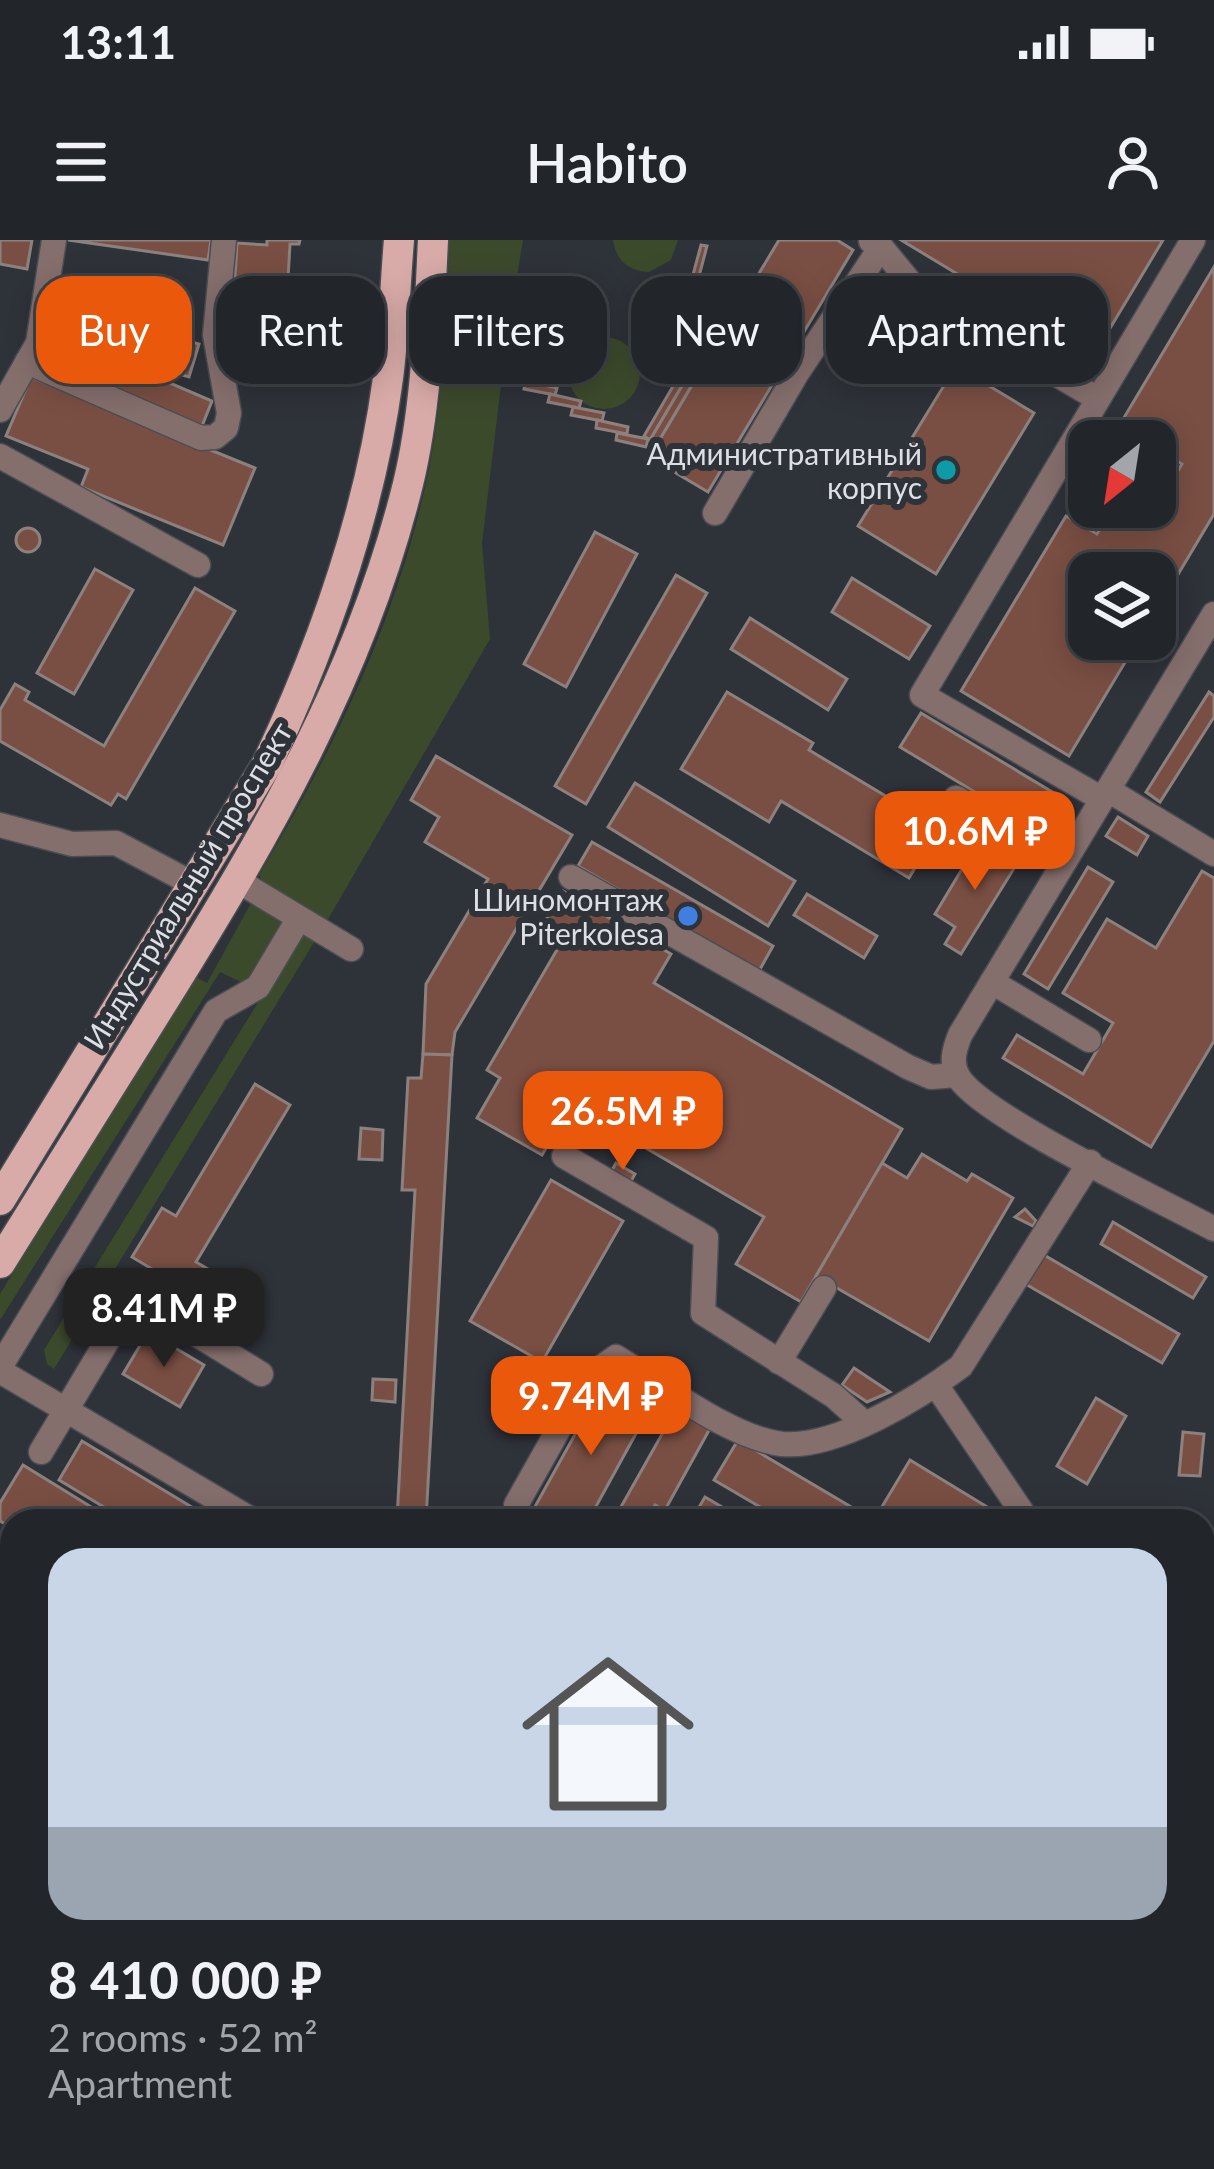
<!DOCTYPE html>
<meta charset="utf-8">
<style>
body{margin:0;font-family:Lato,sans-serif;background:#2e3237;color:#f1f3f6;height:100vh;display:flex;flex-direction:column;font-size:45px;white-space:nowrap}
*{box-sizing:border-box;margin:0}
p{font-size:39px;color:#a2a5a9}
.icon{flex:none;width:66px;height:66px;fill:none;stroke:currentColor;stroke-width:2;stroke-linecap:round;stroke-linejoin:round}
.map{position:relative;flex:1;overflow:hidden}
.side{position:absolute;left:0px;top:1269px;width:1215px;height:660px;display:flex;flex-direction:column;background:#22262b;border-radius:36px 36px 0 0;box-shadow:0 6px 30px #0003,0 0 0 3px #3f4347}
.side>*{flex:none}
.banner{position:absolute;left:36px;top:36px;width:1143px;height:108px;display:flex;gap:24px}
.needle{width:78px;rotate:210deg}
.tools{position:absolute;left:1068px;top:180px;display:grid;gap:24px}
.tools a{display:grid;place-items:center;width:108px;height:108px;border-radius:24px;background:#22262b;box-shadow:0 6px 30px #0003,0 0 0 3px #3f4347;font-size:60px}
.price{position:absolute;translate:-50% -102px;padding:0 27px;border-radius:24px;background:#ea580c;color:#fff;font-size:39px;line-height:78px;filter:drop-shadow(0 3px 6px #0008)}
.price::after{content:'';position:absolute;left:50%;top:72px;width:36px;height:27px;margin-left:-18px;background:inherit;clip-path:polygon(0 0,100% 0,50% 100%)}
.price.on{background:#222;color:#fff}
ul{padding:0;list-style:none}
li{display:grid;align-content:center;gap:24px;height:636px;padding:0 48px}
li span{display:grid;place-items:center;height:372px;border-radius:36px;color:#555}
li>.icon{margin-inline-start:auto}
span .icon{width:216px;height:216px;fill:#fffc;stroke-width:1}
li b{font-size:51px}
.pill{padding:0 42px;border-radius:36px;background:#22262b;box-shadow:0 6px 30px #0003,0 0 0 3px #3f4347;font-size:42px;line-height:108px}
.pill.on{background:#ea580c;color:#fff}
.status{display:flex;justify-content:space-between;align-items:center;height:84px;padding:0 60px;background:#22262b;direction:ltr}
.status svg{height:33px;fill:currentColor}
header{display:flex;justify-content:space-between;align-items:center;height:156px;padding:0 48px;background:#22262b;font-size:54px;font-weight:600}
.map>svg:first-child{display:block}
</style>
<div class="status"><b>13:11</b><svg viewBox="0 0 49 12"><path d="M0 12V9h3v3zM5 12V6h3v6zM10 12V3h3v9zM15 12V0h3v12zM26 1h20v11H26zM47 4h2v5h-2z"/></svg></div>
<header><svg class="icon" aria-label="menu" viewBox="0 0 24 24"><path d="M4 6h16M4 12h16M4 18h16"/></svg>Habito<svg class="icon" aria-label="person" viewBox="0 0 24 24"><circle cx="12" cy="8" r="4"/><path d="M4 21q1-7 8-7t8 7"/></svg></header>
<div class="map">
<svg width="1214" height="1929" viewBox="0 0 1214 1929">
<rect width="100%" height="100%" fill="#2e3239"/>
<g fill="#3c4a2c">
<path d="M 449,0 L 523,0 L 517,37 C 569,33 563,104 508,87 L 482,303 L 490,399 L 327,681 L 266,647 L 259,635 C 335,508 399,375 429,229 C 444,154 445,76 449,0 Z"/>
<path d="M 613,0 L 678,0 L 671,20 L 649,32 C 628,31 616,20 613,0 Z"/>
<circle cx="604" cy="133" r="36"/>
<path d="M 251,663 L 286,681 L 249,746 L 220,732 L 0,1080 L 0,1054 L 196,737 L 207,743 Z"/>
<path d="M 302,691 L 316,699 L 54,1129 L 47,1124 L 44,1110 Z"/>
</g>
<g fill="#7a4f43" stroke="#8c817e" stroke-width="3">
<path d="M 0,0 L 32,0 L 27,29 L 0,24 Z"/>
<path d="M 68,0 L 211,0 L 208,20 Z"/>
<path d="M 267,0 L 300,0 L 299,4 L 290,4 L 284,108 L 231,105 L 237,3 L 267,5 Z"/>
<path d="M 779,0 L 837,0 L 853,10 L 708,252 L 649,217 Z"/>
<path d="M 901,0 L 1163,0 L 1094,115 L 1056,92 L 1045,112 L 996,82 L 1007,64 Z"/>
<path d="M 701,5 L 707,6 L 693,59 L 687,57 Z"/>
<path d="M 1214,27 L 1214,274 L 1155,373 L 1155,333 L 1089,333 L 1089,399 L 1139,399 L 1069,516 L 961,451 L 1066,276 L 1097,294 L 1113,267 L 1155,267 L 1155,255 L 1161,259 L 1182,224 L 1155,208 L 1155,201 L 1143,201 L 1119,186 Z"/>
<circle cx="656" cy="81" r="19"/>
<path d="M 690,71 L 721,77 L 719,85 L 688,79 Z"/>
<path d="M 142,74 L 165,81 L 162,94 L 199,104 L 189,137 L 129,120 Z"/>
<path d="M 704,93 L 711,97 L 650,200 L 644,196 Z"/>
<path d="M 711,97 L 718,101 L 657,204 L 650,200 Z"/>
<path d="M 65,98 L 212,161 L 202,186 L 54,124 Z"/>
<path d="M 956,126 L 1034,173 L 936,334 L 858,286 Z"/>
<path d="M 508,129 L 538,136 L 537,143 L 506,137 Z"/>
<path d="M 31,137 L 255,228 L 223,305 L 81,247 L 88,229 L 6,196 Z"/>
<path d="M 526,141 L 557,148 L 555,155 L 524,149 Z"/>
<path d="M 550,154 L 581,161 L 579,168 L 548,162 Z"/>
<path d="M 573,167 L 604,173 L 602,181 L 571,175 Z"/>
<path d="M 597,180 L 628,187 L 627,194 L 596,188 Z"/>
<path d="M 617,193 L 648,199 L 646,207 L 616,200 Z"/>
<circle cx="28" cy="300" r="12"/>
<path d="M 595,292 L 637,314 L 566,447 L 524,424 Z"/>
<path d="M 95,329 L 133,350 L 74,454 L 37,433 Z"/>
<path d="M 676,335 L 707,353 L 586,564 L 555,546 Z"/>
<path d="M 852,338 L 930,386 L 909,419 L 832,372 Z"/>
<path d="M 195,348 L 235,371 L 126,559 L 118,554 L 111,565 L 0,501 L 0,470 L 15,444 L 29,452 L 25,460 L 104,506 Z"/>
<path d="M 750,378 L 847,439 L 828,470 L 731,409 Z"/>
<path d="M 727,452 L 813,503 L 809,510 L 939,588 L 909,638 L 781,561 L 769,582 L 681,529 Z"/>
<path d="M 1209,452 L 1214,456 L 1214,477 L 1160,562 L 1146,552 Z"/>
<path d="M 921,473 L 1064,559 L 1043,593 L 900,507 Z"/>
<path d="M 436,516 L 572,595 L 455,792 L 452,815 L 423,814 L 426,744 L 488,639 L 425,602 L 439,577 L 411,560 Z"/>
<path d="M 635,543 L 795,641 L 768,686 L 608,587 Z"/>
<path d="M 1118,577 L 1148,596 L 1137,615 L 1106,596 Z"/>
<path d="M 980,599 L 1018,622 L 961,714 L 945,704 L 955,687 L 935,674 Z"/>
<path d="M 592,602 L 773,706 L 759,731 L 578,626 Z"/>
<path d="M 1088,627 L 1113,642 L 1048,749 L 1024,734 Z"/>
<path d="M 1202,631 L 1214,638 L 1214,801 L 1151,907 L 1003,818 L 1017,795 L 1083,834 L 1113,783 L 1063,753 L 1107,679 L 1156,708 Z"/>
<path d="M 563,651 L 671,714 L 654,743 L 902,889 L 801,1062 L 736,1024 L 764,977 L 572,865 L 542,915 L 477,878 L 500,838 L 487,830 L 565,696 L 544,683 Z"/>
<path d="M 807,654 L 877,696 L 864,718 L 794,675 Z"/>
<path d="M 423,814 L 452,815 L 426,1280 L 397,1279 L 415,950 L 402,950 L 408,838 L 421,838 Z"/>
<path d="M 255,844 L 290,865 L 196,1022 L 247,1052 L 232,1077 L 132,1017 L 162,968 L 176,976 Z"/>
<path d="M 361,888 L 383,890 L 382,920 L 359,919 Z"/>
<path d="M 922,914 L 967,941 L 972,934 L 1013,958 L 929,1101 L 816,1036 L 882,923 L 907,938 Z"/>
<path d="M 616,923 L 635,934 L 630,943 L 611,932 Z"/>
<path d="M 551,940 L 623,981 L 542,1122 L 470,1081 Z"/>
<path d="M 1025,969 L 1036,981 L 1033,986 L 1015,977 Z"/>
<path d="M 1113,982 L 1206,1037 L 1193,1058 L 1101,1004 Z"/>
<path d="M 1039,1012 L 1179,1094 L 1162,1123 L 1022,1042 Z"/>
<path d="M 148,1092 L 204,1125 L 180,1167 L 123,1134 Z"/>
<path d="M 854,1128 L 890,1152 L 867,1162 L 842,1145 Z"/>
<path d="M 373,1139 L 396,1140 L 395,1162 L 372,1160 Z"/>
<path d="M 604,1142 L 650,1168 L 588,1281 L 527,1281 Z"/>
<path d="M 1096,1158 L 1126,1176 L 1087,1244 L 1057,1226 Z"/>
<path d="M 679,1164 L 713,1183 L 665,1270 L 655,1265 L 646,1281 L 613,1281 Z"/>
<path d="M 1183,1192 L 1204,1194 L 1200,1236 L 1179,1235 Z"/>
<path d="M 738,1200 L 875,1281 L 784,1281 L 714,1240 Z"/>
<path d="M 82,1201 L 215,1281 L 127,1281 L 59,1240 Z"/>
<path d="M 910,1220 L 1007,1279 L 1005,1281 L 887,1281 L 877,1275 Z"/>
<path d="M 23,1225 L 114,1281 L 12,1281 L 12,1288 L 0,1281 L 0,1263 Z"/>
<path d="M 705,1257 L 746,1281 L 691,1281 Z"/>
</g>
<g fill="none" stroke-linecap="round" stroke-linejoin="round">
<defs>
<g id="minor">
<path d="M 871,1 L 881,7 L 918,52 L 1098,159"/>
<path d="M 27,122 L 201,198 L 215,197 L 226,188 L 229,173 L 215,95 L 224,0"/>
<path d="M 0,170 L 38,103 L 54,0"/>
<path d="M 0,216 L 198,325"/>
<path d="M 715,273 L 797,133 L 881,7"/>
<path d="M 1214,374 L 960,795 C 954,810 950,824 959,838 C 984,877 1164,962 1214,989"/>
<path d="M 1108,550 L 1214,614"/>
<path d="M 956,558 L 1065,621"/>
<path d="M 1102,559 L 922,455 L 1193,0"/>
<path d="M 0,585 L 72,604 L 116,603 L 195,645"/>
<path d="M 571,637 L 908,827 L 931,837 L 957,835"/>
<path d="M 238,641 L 351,709"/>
<path d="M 992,742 L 1089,800"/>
<path d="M 564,916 L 706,998 L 703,1073 L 834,1156 L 864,1183"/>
<path d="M 779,1122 L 824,1048"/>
<path d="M 0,1127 L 216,771 L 258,747 L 299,678"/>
<path d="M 0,1131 L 254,1281"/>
<path d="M 936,1145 L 1028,1281"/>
<path d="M 41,1212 L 134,1056 L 261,1134"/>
<path d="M 516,1265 L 588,1137 L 616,1117 C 661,1144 730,1198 782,1204 C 836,1209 919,1158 961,1126 L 1090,922"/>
<path d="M 1203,1547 L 1214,1523"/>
<path d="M 631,1929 L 674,1917"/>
<path d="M 1022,1929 L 1028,1917"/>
</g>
<g id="major">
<path d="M 0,960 L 267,524 C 325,401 370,273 388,138 C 394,92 395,46 399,0"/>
<path d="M 0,1023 C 55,935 109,848 164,760 C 266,596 361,434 408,244 C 427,165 429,81 433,0"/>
</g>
</defs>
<use href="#minor" stroke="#4a4e54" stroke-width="27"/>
<use href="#major" stroke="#4a4e54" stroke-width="33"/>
<use href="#minor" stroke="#856f6d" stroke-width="24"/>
<use href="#major" stroke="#d8aba8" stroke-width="30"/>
<defs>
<g id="rail">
<path d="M 0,1458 L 12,1518"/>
<path d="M 87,1917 L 89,1929"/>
<path d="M 110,1917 L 113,1929"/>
<path d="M 230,1917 L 242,1929"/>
<path d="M 283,1917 L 303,1929"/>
<path d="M 347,1917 L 384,1929"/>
</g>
</defs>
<use href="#rail" stroke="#a4a7ad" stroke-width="9"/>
<use href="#rail" stroke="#2e3239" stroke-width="4.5" stroke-dasharray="14" stroke-linecap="butt"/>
</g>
<circle fill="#0f9aa8" stroke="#2e3239" stroke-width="4.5" cx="946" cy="230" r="12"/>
<circle fill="#3f7fe0" stroke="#2e3239" stroke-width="4.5" cx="688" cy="676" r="12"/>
<g text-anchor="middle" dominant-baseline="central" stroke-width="12" stroke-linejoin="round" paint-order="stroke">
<g font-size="30" fill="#dcdfe4" stroke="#2e3239" text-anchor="end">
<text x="922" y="213">Административный<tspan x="922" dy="34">корпус</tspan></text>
<text x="664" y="659">Шиномонтаж<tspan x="664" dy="34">Piterkolesa</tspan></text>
</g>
<g font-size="30" fill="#dcdfe4" stroke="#2e3239">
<text transform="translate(187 645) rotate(-59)">Индустриальный проспект</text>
</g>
</g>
</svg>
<div class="tools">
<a><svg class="needle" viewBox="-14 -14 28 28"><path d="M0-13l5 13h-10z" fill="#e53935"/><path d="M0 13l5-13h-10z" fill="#a2a5a9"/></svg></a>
<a><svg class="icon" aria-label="layers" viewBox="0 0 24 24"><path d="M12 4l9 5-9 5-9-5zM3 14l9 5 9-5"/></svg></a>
</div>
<b class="price" style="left:975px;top:653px">10.6M ₽</b>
<b class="price" style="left:623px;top:933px">26.5M ₽</b>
<b class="price on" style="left:164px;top:1130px">8.41M ₽</b>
<b class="price" style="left:591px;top:1218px">9.74M ₽</b>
<div class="banner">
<a class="pill on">Buy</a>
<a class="pill">Rent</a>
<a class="pill">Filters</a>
<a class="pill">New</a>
<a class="pill">Apartment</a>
</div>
<section class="side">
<ul>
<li><span style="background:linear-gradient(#c9d6e8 75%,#9aa5b1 0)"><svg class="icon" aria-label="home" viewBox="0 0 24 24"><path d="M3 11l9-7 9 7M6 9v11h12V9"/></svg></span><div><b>8 410 000 ₽</b><p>2 rooms · 52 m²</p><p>Apartment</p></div></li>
</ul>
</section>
</div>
